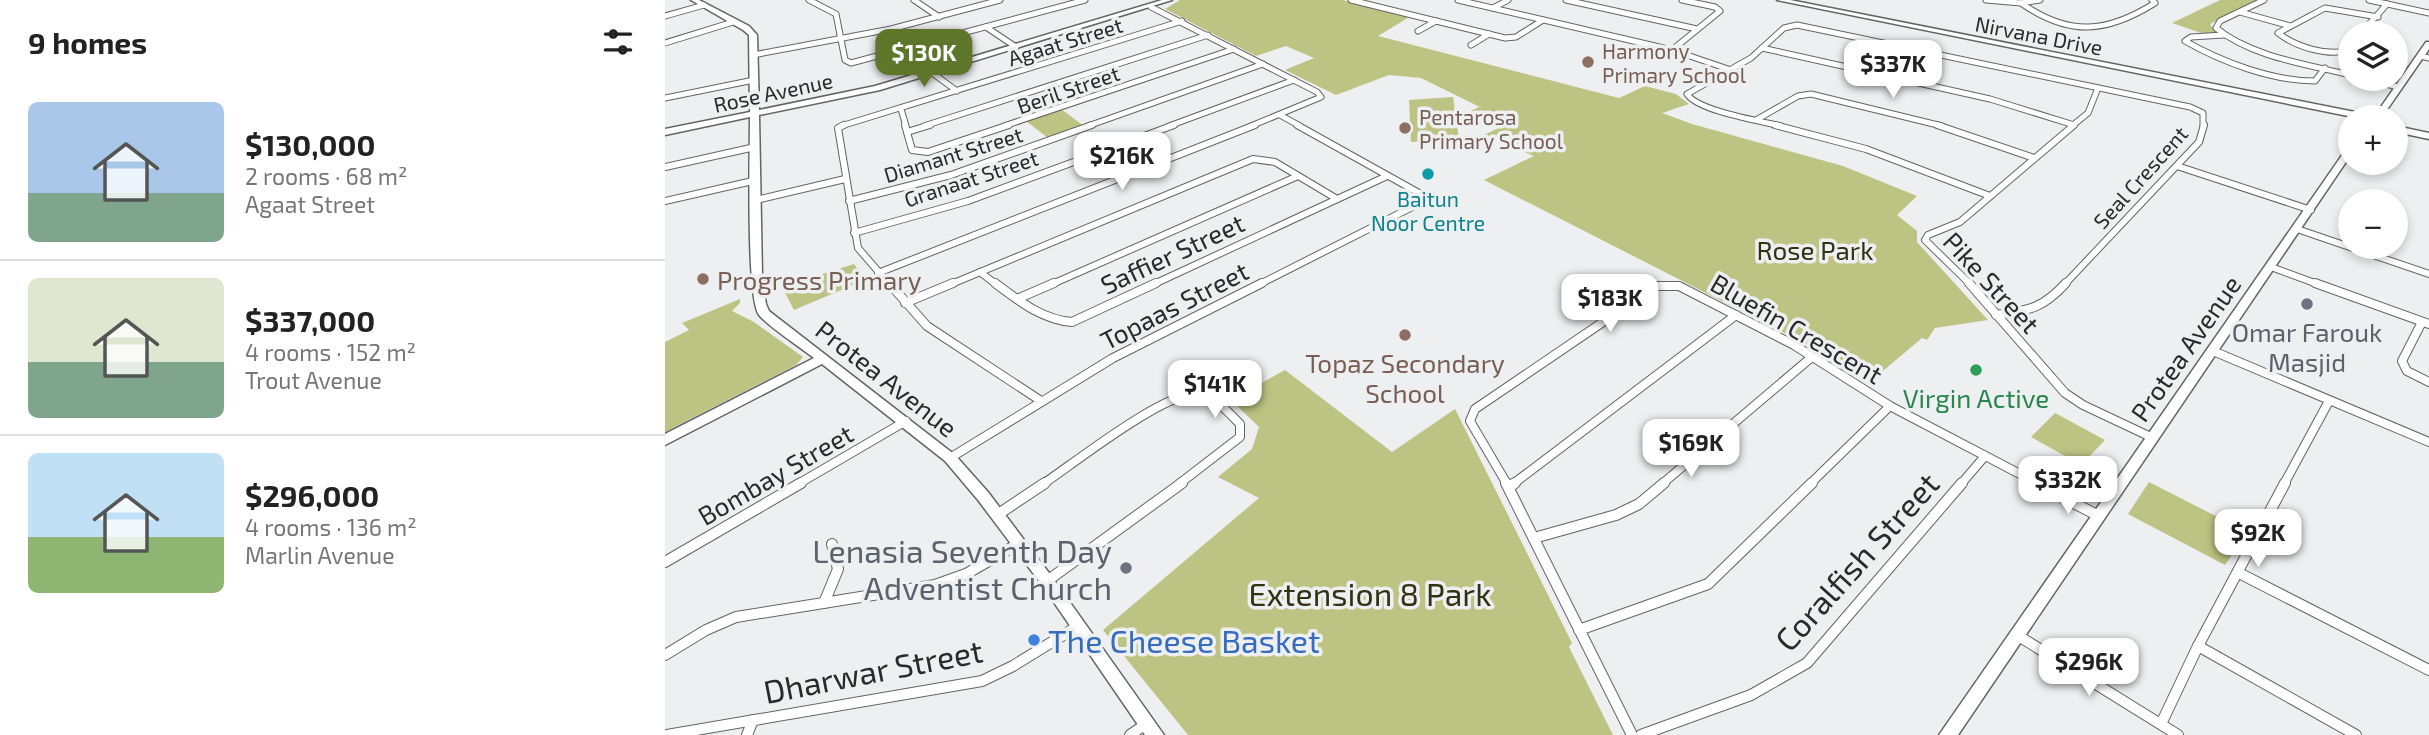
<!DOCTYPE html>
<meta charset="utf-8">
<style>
body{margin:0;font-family:"Exo 2",sans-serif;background:#f6f6f6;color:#222;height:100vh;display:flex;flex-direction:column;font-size:26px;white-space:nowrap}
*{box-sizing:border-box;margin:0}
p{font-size:23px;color:#767676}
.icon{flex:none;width:38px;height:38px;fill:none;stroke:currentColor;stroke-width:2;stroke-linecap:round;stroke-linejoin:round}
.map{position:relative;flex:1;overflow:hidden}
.panel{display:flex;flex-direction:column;background:#fff;width:665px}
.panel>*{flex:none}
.buttons{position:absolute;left:1673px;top:21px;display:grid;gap:14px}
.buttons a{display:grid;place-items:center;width:70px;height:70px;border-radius:50%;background:#fff;box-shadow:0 4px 10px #0003;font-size:35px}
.price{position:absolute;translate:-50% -60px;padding:0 16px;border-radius:14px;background:#fff;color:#222;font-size:23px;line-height:46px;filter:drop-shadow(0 2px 4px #0008)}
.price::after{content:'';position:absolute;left:50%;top:42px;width:21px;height:16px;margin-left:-10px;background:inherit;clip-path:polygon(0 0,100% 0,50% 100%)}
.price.selected{background:#5e7629;color:#fff}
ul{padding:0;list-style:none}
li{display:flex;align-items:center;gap:21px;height:175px;padding:0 28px}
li+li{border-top:2px solid #e0e0e0}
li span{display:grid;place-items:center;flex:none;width:196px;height:140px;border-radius:10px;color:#555}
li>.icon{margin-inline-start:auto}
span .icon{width:84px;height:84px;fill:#fffc;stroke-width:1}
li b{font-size:30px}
h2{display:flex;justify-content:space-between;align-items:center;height:84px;padding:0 28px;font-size:30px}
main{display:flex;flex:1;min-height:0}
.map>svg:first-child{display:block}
</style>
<main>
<section class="panel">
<h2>9 homes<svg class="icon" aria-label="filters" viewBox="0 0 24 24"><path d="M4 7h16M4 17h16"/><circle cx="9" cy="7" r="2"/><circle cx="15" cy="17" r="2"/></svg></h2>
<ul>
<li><span style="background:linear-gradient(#a9c7e8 65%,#7fa58c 0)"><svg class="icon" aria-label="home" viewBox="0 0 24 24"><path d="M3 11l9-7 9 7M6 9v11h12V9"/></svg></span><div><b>$130,000</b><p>2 rooms · 68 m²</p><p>Agaat Street</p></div></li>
<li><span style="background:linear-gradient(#dfe7d0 60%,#7fa58c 0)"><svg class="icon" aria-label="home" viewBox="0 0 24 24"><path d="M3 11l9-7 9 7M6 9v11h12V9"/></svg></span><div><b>$337,000</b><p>4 rooms · 152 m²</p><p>Trout Avenue</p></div></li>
<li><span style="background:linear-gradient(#bfe0f5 60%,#8fb573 0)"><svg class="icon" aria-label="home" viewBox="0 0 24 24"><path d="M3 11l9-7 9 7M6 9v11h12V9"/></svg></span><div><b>$296,000</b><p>4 rooms · 136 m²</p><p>Marlin Avenue</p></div></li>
</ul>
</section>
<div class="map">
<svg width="1764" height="735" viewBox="0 0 1764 735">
<rect width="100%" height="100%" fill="#eeeff0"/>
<g fill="#bdc383">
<path d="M 515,0 L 677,0 L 746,16 L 713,36 L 954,98 L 980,86 L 1011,94 L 1024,104 L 997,113 L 1027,124 L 1178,166 L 1252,196 L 1232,215 L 1252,231 L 1252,242 L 1323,320 L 1270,328 L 1262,340 L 1257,338 L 1206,381 L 1155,351 L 819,180 L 869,156 L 819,135 L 846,122 L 834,126 L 815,117 L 825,113 L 843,121 L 824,111 L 803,121 L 793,117 L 814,107 L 819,109 L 756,78 L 724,75 L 671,95 L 620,70 L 649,58 L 621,46 L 591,56 L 500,9 Z"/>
<path d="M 1555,0 L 1594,0 L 1545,24 L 1552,34 L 1542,35 L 1507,23 Z"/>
<path d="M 788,97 L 794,139 L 746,142 L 744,100 Z"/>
<path d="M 396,109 L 419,126 L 383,138 L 361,121 Z"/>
<path d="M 189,264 L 200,280 L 129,310 L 117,287 Z"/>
<path d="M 75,299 L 75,303 L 67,311 L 89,322 L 138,357 L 131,365 L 0,432 L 0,342 L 24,330 L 17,323 Z"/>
<path d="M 620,370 L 727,452 L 790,409 L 907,643 L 904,647 L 948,735 L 523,735 L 438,630 L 594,498 L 553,477 L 587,449 L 594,427 L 566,400 Z"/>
<path d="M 1390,413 L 1440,440 L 1416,465 L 1366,437 Z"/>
<path d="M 1484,482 L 1582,532 L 1560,565 L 1463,514 Z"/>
</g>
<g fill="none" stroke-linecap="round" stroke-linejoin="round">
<defs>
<g id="street-far3">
<path d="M 144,0 L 171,14 L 180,60 L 186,63 L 420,0"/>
<path d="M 249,0 L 274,17"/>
<path d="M 686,0 L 840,38 L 851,37 L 878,20"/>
<path d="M 793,0 L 1007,50 L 1066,70"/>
<path d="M 901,0 L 1032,29"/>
<path d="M 1321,0 L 1356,3 L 1375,0"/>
<path d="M 1599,0 L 1555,21 L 1551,28 C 1587,57 1641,64 1685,75"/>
<path d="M 1704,0 L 1764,13"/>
<path d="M 1356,3 C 1405,37 1442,33 1490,3 L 1487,0"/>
<path d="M 486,7 L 652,92 L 656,97 L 586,126"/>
<path d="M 828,8 L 843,0"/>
<path d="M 1575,12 L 1625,26"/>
<path d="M 0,16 L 39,5"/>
<path d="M 321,27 L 351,47"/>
<path d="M 753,31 L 771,21"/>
<path d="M 1696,33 L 1722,4"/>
<path d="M 1559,35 L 1526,37 L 1520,41 C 1557,62 1607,81 1650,81 L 1660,68"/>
<path d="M 0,43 L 68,22"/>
<path d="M 806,45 L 824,34"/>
<path d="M 1097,48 L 1325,99 L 1409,125"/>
<path d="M 1007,50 L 1055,11 L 1050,7 L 1017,0"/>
<path d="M 1685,50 C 1663,57 1631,47 1613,33 L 1660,8 L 1713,17"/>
<path d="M 88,55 L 226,29 L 335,0"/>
<path d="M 1756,56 L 1764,58"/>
<path d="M 266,72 L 292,91"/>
<path d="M 1701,79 L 1733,87"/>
<path d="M 0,98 L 89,80"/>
<path d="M 236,109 L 241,126"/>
<path d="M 615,115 L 635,126"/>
<path d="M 1091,120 L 1133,96 L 1146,94 L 1277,126"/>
<path d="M 176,126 L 517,21"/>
<path d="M 259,126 L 543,35"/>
<path d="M 339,126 L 569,49"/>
<path d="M 423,126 L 598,64"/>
<path d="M 504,126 L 629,80"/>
<path d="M 1116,126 C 1095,121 1033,111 1022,94 L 1086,58 L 1119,28 L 1132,25 L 1525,107 L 1538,113 L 1538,126"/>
<path d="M 1407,126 L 1423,113 L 1433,88"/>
</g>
<g id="street-far2">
<path d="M 179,125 L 173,128 L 193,248 L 225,285"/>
<path d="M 240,125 L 247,150 L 263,152 L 344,125"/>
<path d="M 1110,125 L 1201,149 L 1325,196"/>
<path d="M 1272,125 L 1369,158"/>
<path d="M 242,132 L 265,125"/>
<path d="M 1512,166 L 1646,210"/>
<path d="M 0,167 L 90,147"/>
<path d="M 91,200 L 180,179"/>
<path d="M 0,201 L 92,180"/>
<path d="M 184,201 L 286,175 L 427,125"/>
<path d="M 1632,229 L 1764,274"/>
<path d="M 189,233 L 303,201 L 509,125"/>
<path d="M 1606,267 L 1655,285"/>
<path d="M 315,272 L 332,285"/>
<path d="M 213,273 L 590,125"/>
<path d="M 284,285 L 588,159 L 610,162 L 672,199"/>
<path d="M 385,285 L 633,176"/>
<path d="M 487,285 L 722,176"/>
<path d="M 593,285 L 759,201 L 754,193 L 632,125"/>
<path d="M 1000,285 L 1008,285"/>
<path d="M 1306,285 L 1260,240 L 1263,235 L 1295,222 L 1409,125"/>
<path d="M 1399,285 L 1534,142 L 1539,125"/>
</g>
<g id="street-far1">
<path d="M 224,283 L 262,326 L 376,401"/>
<path d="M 330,283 C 353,300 377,320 407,322 L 491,283"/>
<path d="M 1304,283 L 1400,393 L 1418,405 L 1488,438"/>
<path d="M 1650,283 L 1764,324"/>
<path d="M 352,299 L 389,283"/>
<path d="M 240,303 L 288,283"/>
<path d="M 1331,315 C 1365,310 1377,309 1401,283"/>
<path d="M 1757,322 L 1737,361 L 1742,371 L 1764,382"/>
<path d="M 1548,351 L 1764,442"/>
<path d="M 285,458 L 448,358 L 597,283"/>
<path d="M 133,484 L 241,421"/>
<path d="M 378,484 C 408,464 499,392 531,394 C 549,395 563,412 575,424 L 575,437 L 514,484"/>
<path d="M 842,484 L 805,421 L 810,409 L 991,286 L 1014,286 L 1129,345 L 1225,406 L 1374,484"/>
<path d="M 848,484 L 1071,315"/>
<path d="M 997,484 L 1148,356"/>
<path d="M 1145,484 L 1225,406"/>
<path d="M 1296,484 L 1320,456"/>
<path d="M 1619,484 L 1664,401"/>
</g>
<g id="street">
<path d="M 841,483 L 967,735"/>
<path d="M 1370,483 L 1434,516"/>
<path d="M 844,487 L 850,483"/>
<path d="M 332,515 L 380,483"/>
<path d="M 869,538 L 951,515 L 974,504 L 999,483"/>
<path d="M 0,562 L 136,483"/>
<path d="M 1574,573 L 1764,670"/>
<path d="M 382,581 L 517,483"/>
<path d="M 159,603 L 173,569 L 167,544"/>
<path d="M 914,630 L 1043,584 L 1147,483"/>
<path d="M 1352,635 L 1513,735"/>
<path d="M 1533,646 L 1691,735"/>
<path d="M 0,655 L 41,630 L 71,617 L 270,585 L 301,574 L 353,544"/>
<path d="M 1496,724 L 1533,646 L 1620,483"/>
<path d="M 2,735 L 317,681 L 348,666 L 413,626"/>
<path d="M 82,735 L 88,720"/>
<path d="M 465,735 L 481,724"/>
<path d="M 976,735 L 1086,695 L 1142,663 L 1297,483"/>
</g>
<g id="secondary">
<path d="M 26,0 L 34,0 L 84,26 L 92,35 L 94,110 L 210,86 L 497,0 L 507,0 L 215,90 L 94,115 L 97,275 L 101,304 L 104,311 L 290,455 L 323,492 L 387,577 L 499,735 L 480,735 L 377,585 L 313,500 L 280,461 L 157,364 L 0,445 L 0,434 L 149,358 C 135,347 104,327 94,315 C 81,298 85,148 85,117 L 0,135 L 0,129 L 85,112 L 84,35 L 78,30 Z"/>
<path d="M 1112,0 L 1125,0 L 1700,114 L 1704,117 L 1688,117 Z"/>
<path d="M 1761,42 L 1764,42 L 1764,49 L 1717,117 L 1709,117 Z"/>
<path d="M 1731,126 L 1764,133 L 1764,139 L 1731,132 Z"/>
<path d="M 1685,147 L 1685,156 L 1293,735 L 1274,735 L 1682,148 Z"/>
</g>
</defs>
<use href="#street-far3" stroke="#636465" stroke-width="7"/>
<use href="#street-far2" stroke="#636465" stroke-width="8"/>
<use href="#street-far1" stroke="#636465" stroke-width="10"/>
<use href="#street" stroke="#636465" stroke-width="12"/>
<use href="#secondary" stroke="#636465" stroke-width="3"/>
<use href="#street-far3" stroke="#fff" stroke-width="5"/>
<use href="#street-far2" stroke="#fff" stroke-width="6"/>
<use href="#street-far1" stroke="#fff" stroke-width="8"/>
<use href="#street" stroke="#fff" stroke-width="10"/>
<use href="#secondary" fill="#fff" fill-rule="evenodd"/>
</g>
<g fill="#8d6e63" stroke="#eeeff0" stroke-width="2.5">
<circle cx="923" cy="62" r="7"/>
<circle cx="740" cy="128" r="7"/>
<circle cx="38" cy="279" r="7"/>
<circle cx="740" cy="335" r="7"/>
</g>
<circle fill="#0f9aa8" stroke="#eeeff0" stroke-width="2.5" cx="763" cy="174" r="7"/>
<g fill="#6b7280" stroke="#eeeff0" stroke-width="2.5">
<circle cx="1642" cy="304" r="7"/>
<circle cx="461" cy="568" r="7"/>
</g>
<circle fill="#2e9e5b" stroke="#eeeff0" stroke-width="2.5" cx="1311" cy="370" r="7"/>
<circle fill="#3f7fe0" stroke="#eeeff0" stroke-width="2.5" cx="369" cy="640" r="7"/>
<g text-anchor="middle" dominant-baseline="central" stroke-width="7" stroke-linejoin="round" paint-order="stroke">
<g font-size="21" fill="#292a2a" stroke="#eeeff0">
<text transform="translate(1374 35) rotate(11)">Nirvana Drive</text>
<text transform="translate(400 41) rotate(-17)">Agaat Street</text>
<text transform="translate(403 89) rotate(-19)">Beril Street</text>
<text transform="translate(108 92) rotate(-12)">Rose Avenue</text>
<text transform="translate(288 154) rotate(-17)">Diamant Street</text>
<text transform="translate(1475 177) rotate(-48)">Seal Crescent</text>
<text transform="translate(306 178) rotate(-18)">Granaat Street</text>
</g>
<g font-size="21" fill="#785e54" stroke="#eeeff0" text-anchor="start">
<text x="937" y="50">Harmony<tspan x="937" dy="24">Primary School</tspan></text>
<text x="754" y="116">Pentarosa<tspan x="754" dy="24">Primary School</tspan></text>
</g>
<g font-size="21" fill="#0d838f" stroke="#eeeff0">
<text x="763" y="198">Baitun<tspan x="763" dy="24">Noor Centre</tspan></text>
</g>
<g font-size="26" fill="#303213" stroke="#eeeff0">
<text x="1150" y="249">Rose Park</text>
</g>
<g font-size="26" fill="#292a2a" stroke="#eeeff0">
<text transform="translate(507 253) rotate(-25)">Saffier Street</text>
<text transform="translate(1327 282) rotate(47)">Pike Street</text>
<text transform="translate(509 305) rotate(-27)">Topaas Street</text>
<text transform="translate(1132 328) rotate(30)">Bluefin Crescent</text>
<text transform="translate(1520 348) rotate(-55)">Protea Avenue</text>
<text transform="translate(222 378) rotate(38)">Protea Avenue</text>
<text transform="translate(110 474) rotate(-30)">Bombay Street</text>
</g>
<g font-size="26" fill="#785e54" stroke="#eeeff0" text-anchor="start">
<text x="52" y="279">Progress Primary</text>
<text x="740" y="362" text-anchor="middle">Topaz Secondary<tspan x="740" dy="30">School</tspan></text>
</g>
<g font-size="26" fill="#5b616d" stroke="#eeeff0">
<text x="1642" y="331">Omar Farouk<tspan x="1642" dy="30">Masjid</tspan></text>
</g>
<g font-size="26" fill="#27864d" stroke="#eeeff0">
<text x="1311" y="397">Virgin Active</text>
</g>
<g font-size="32" fill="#5b616d" stroke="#eeeff0" text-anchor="end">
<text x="447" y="550">Lenasia Seventh Day<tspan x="447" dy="37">Adventist Church</tspan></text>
</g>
<g font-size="32" fill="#292a2a" stroke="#eeeff0">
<text transform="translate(1191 561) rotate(-48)">Coralfish Street</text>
<text transform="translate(208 670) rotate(-11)">Dharwar Street</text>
</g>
<g font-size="32" fill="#303213" stroke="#eeeff0">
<text x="705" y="593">Extension 8 Park</text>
</g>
<g font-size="32" fill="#366cbe" stroke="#eeeff0" text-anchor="start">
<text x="383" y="640">The Cheese Basket</text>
</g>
</g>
</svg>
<div class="buttons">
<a><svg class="icon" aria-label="layers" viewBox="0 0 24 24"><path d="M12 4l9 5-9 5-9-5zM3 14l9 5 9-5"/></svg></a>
<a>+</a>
<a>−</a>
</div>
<b class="price selected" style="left:259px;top:89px">$130K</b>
<b class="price" style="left:1228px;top:100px">$337K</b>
<b class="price" style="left:457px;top:192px">$216K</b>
<b class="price" style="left:945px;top:334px">$183K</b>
<b class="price" style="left:550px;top:420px">$141K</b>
<b class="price" style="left:1026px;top:479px">$169K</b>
<b class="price" style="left:1403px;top:516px">$332K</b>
<b class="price" style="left:1593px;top:569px">$92K</b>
<b class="price" style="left:1424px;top:698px">$296K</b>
</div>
</main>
